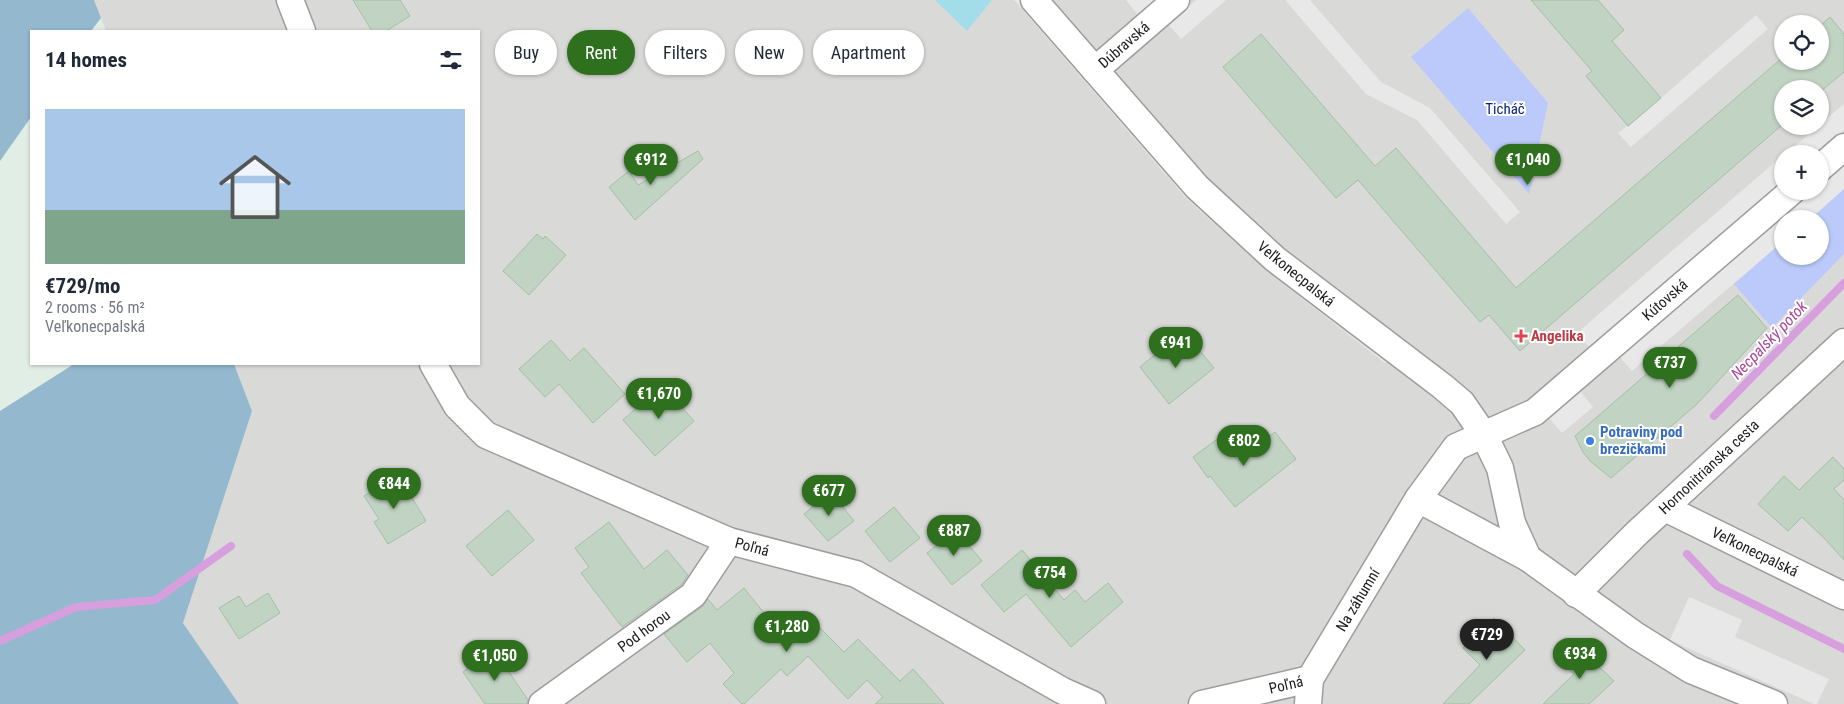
<!DOCTYPE html>
<meta charset="utf-8">
<style>
body{margin:0;font-family:"Roboto Condensed",sans-serif;background:#f2f2f3;color:#1f2937;height:100vh;display:flex;flex-direction:column;font-size:19px;white-space:nowrap}
*{box-sizing:border-box;margin:0}
p{font-size:16px;color:#747a83}
.icon{flex:none;width:28px;height:28px;fill:none;stroke:currentColor;stroke-width:2;stroke-linecap:round;stroke-linejoin:round}
.map{position:relative;flex:1;overflow:hidden}
.details{position:absolute;left:30px;top:30px;width:450px;height:335px;display:flex;flex-direction:column;background:#fff;border-radius:0px;box-shadow:0 1px 4px #0004}
.details>*{flex:none}
.top-card{position:absolute;left:495px;top:30px;width:475px;height:45px;display:flex;gap:10px}
.tools{position:absolute;left:1774px;top:15px;display:grid;gap:10px}
.tools a{display:grid;place-items:center;width:55px;height:55px;border-radius:50%;background:#fff;box-shadow:0 1px 4px #0004;font-size:25px}
.price{position:absolute;translate:-50% -42px;padding:0 11px;border-radius:18px;background:#2e701e;color:#fff;font-size:16px;line-height:32px;filter:drop-shadow(0 1px 2px #0008)}
.price::after{content:'';position:absolute;left:50%;top:30px;width:15px;height:11px;margin-left:-8px;background:inherit;clip-path:polygon(0 0,100% 0,50% 100%)}
.price.active{background:#222;color:#fff}
ul{padding:0;list-style:none}
li{display:grid;align-content:center;gap:10px;height:265px;padding:0 15px}
li+li{border-top:1px solid #e0e1e3}
li span{display:grid;place-items:center;height:155px;border-radius:0px;color:#555}
li>.icon{margin-inline-start:auto}
span .icon{width:90px;height:90px;fill:#fffc;stroke-width:1}
li b{font-size:21px}
h2{display:flex;justify-content:space-between;align-items:center;height:60px;padding:0 15px;font-size:21px}
.pill{padding:0 18px;border-radius:22px;background:#fff;box-shadow:0 1px 4px #0004;font-size:18px;line-height:45px}
.pill.active{background:#2e701e;color:#fff}
.map>svg:first-child{display:block}
</style>
<div class="map">
<svg width="1844" height="704" viewBox="0 0 1844 704">
<rect width="100%" height="100%" fill="#e1eee5"/>
<path fill="#d9dad8" fill-rule="evenodd" d="M 94,0 L 1844,0 L 1844,704 L 239,704 L 183,623 L 252,411 L 234,364 L 479,364 L 479,31 L 106,31 ZM 1782,24 L 1820,24 L 1820,61 L 1782,61 ZM 1782,89 L 1820,89 L 1820,126 L 1782,126 ZM 1782,154 L 1820,154 L 1820,191 L 1782,191 ZM 1782,219 L 1820,219 L 1820,256 L 1782,256 Z"/>
<path fill="#a4ddea" d="M 935,0 L 992,0 L 967,31 Z"/>
<g fill="#94b8ce">
<path d="M 0,0 L 94,0 L 101,18 L 91,31 L 31,31 L 31,117 L 0,161 Z"/>
<path d="M 74,364 L 234,364 L 252,411 L 183,623 L 239,704 L 0,704 L 0,411 Z"/>
</g>
<g fill="#bbcafa">
<path d="M 1468,8 L 1548,103 L 1529,194 L 1411,57 Z"/>
<path d="M 1844,189 L 1844,254 L 1772,328 L 1734,284 L 1782,242 L 1782,256 L 1820,256 L 1820,219 L 1810,219 Z"/>
</g>
<g fill="#e8e8e8">
<path d="M 1014,0 L 1026,0 L 1192,192 L 1391,356 L 1385,363 L 1273,276 L 1186,198 Z"/>
<path d="M 1126,0 L 1157,0 L 1139,16 Z"/>
<path d="M 1196,0 L 1226,0 L 1181,39 L 1168,24 Z"/>
<path d="M 1285,0 L 1310,0 L 1381,82 L 1430,108 L 1520,212 L 1506,224 L 1417,120 L 1366,94 Z"/>
<path d="M 1756,15 L 1768,29 L 1631,147 L 1618,133 L 1627,126 L 1628,127 Z"/>
<path d="M 1844,104 L 1844,130 L 1817,154 L 1786,154 L 1818,126 L 1820,126 L 1820,124 Z"/>
<path d="M 1782,156 L 1782,183 L 1590,348 L 1577,333 Z"/>
<path d="M 1844,163 L 1844,189 L 1810,219 L 1782,219 L 1782,242 L 1632,371 L 1619,356 L 1811,191 L 1820,191 L 1820,183 Z"/>
<path d="M 1580,391 L 1593,407 L 1562,433 L 1549,418 Z"/>
<path d="M 1689,597 L 1742,620 L 1735,637 L 1829,679 L 1817,704 L 1814,704 L 1670,640 Z"/>
</g>
<g fill="none" stroke-linecap="round" stroke-linejoin="round">
<g stroke="#d79fdd" stroke-width="8">
<path d="M 1714,416 L 1844,283"/>
<path d="M 1687,554 L 1717,586 L 1844,649"/>
<path d="M 0,641 L 76,607 L 155,600 L 231,546"/>
</g>
</g>
<g fill="#c1d4c3" stroke="#a3bfa6">
<path d="M 353,0 L 400,0 L 410,16 L 386,31 L 372,31 Z"/>
<path d="M 1531,0 L 1598,0 L 1624,30 L 1612,41 L 1661,98 L 1628,126 L 1586,76 L 1592,71 Z"/>
<path d="M 1830,17 L 1844,34 L 1844,72 L 1820,92 L 1820,89 L 1782,89 L 1782,125 L 1520,351 L 1489,315 L 1480,322 L 1358,180 L 1336,198 L 1223,67 L 1261,34 L 1375,166 L 1396,148 L 1516,288 L 1782,58 L 1782,61 L 1820,61 L 1820,26 Z"/>
<path d="M 698,151 L 703,159 L 635,220 L 609,187 L 629,171 L 638,185 Z"/>
<path d="M 537,234 L 543,239 L 545,236 L 566,255 L 529,295 L 503,271 Z"/>
<path d="M 1738,295 L 1767,328 L 1697,404 L 1611,478 L 1590,461 L 1583,452 L 1575,436 Z"/>
<path d="M 1176,337 L 1183,346 L 1191,340 L 1214,368 L 1169,404 L 1140,367 Z"/>
<path d="M 551,340 L 570,361 L 584,348 L 625,394 L 593,423 L 559,384 L 545,397 L 519,369 Z"/>
<path d="M 662,385 L 694,421 L 655,456 L 623,420 Z"/>
<path d="M 1275,432 L 1296,459 L 1235,507 L 1210,476 L 1208,478 L 1193,457 L 1220,437 L 1238,461 Z"/>
<path d="M 1833,457 L 1844,469 L 1844,480 L 1834,489 L 1844,500 L 1844,560 L 1825,539 L 1802,517 L 1788,531 L 1758,504 L 1784,476 L 1799,490 Z"/>
<path d="M 398,475 L 426,521 L 388,544 L 374,522 L 379,519 L 364,496 Z"/>
<path d="M 831,492 L 854,521 L 828,541 L 804,514 Z"/>
<path d="M 894,507 L 920,538 L 890,562 L 865,531 Z"/>
<path d="M 508,510 L 534,540 L 492,576 L 466,546 Z"/>
<path d="M 609,522 L 644,569 L 667,550 L 688,575 L 682,584 L 622,627 L 581,573 L 589,567 L 575,548 Z"/>
<path d="M 956,530 L 982,561 L 952,585 L 927,553 Z"/>
<path d="M 1022,550 L 1064,600 L 1075,590 L 1085,602 L 1108,583 L 1123,602 L 1071,647 L 1026,594 L 1004,612 L 981,585 Z"/>
<path d="M 744,588 L 780,633 L 803,611 L 844,652 L 858,639 L 900,681 L 913,669 L 944,704 L 875,704 L 883,697 L 867,680 L 848,699 L 808,656 L 787,676 L 781,669 L 744,704 L 742,704 L 723,684 L 734,673 L 710,643 L 687,662 L 664,634 L 702,607 L 708,599 L 717,610 Z"/>
<path d="M 268,593 L 280,613 L 239,639 L 219,608 L 239,596 L 246,607 Z"/>
<path d="M 1494,618 L 1525,650 L 1469,704 L 1443,704 L 1480,665 L 1463,648 Z"/>
<path d="M 1574,643 L 1614,681 L 1589,704 L 1543,704 L 1574,674 L 1558,660 Z"/>
<path d="M 494,650 L 528,700 L 527,704 L 485,704 L 463,672 Z"/>
</g>
<g fill="none" stroke-linecap="round" stroke-linejoin="round">
<defs>
<g id="minor">
<path d="M 290,0 L 302,31"/>
<path d="M 1034,0 L 1197,187 L 1275,259 L 1442,386 L 1462,403 L 1484,435 L 1500,468 L 1512,523 L 1528,558 L 1635,635 L 1691,670 L 1774,704"/>
<path d="M 1095,70 L 1176,0"/>
<path d="M 1820,168 L 1844,147"/>
<path d="M 433,364 L 457,406 L 486,435 L 729,541 L 856,574 L 1063,691 L 1092,704"/>
<path d="M 1418,499 L 1528,558"/>
<path d="M 1665,508 L 1844,596"/>
<path d="M 1576,594 L 1637,533 L 1844,342"/>
<path d="M 542,704 L 693,595 L 729,541"/>
<path d="M 1202,704 L 1310,679"/>
<path d="M 1308,704 L 1310,679 L 1418,499 L 1456,447 L 1535,412 L 1792,191"/>
</g>
</defs>
<use href="#minor" stroke="#9d9d9d" stroke-width="29"/>
<use href="#minor" stroke="#fff" stroke-width="26"/>
</g>
<path fill="#e0444e" stroke="#fff" stroke-width="2" d="M1518.5 328.5h5v5h5v5h-5v5h-5v-5h-5v-5h5z"/>
<circle fill="#3f7fe0" stroke="#fff" stroke-width="2" cx="1590" cy="441" r="5"/>
<g text-anchor="middle" dominant-baseline="central" stroke-width="4" stroke-linejoin="round" paint-order="stroke">
<g font-size="15" fill="#1c1c1c" stroke="#fff">
<text transform="translate(1124 45) rotate(-41)">Dúbravská</text>
<text transform="translate(1296 274) rotate(39)">Veľkonecpalská</text>
<text transform="translate(1665 300) rotate(-41)">Kútovská</text>
<text transform="translate(1709 467) rotate(-43)">Hornonitrianska cesta</text>
<text transform="translate(752 547) rotate(15)">Poľná</text>
<text transform="translate(1755 552) rotate(26)">Veľkonecpalská</text>
<text transform="translate(1358 600) rotate(-59)">Na záhumní</text>
<text transform="translate(644 631) rotate(-36)">Pod horou</text>
<text transform="translate(1286 685) rotate(-13)">Poľná</text>
</g>
<g font-size="15" fill="#08247b" stroke="#fff">
<text x="1505" y="109">Ticháč</text>
</g>
<g font-size="15" font-weight="bold" fill="#be3a42" stroke="#fff" text-anchor="start">
<text x="1531" y="336">Angelika</text>
</g>
<g font-size="15" font-weight="bold" fill="#366cbe" stroke="#fff" text-anchor="start">
<text x="1600" y="432">Potraviny pod<tspan x="1600" dy="17">brezičkami</tspan></text>
</g>
<g font-size="16" font-style="italic" fill="#ad469b" stroke="#fff">
<text transform="translate(1769 340) rotate(-46)">Necpalský potok</text>
</g>
</g>
</svg>
<div class="tools">
<a><svg class="icon" aria-label="locate" viewBox="0 0 24 24"><circle cx="12" cy="12" r="6"/><path d="M12 2v4M12 18v4M2 12h4M18 12h4"/></svg></a>
<a><svg class="icon" aria-label="layers" viewBox="0 0 24 24"><path d="M12 4l9 5-9 5-9-5zM3 14l9 5 9-5"/></svg></a>
<a>+</a>
<a>−</a>
</div>
<b class="price" style="left:651px;top:186px">€912</b>
<b class="price" style="left:1528px;top:186px">€1,040</b>
<b class="price" style="left:1176px;top:369px">€941</b>
<b class="price" style="left:1670px;top:389px">€737</b>
<b class="price" style="left:659px;top:420px">€1,670</b>
<b class="price" style="left:1244px;top:467px">€802</b>
<b class="price" style="left:394px;top:510px">€844</b>
<b class="price" style="left:829px;top:517px">€677</b>
<b class="price" style="left:954px;top:557px">€887</b>
<b class="price" style="left:1050px;top:599px">€754</b>
<b class="price" style="left:787px;top:653px">€1,280</b>
<b class="price active" style="left:1487px;top:661px">€729</b>
<b class="price" style="left:1580px;top:680px">€934</b>
<b class="price" style="left:495px;top:682px">€1,050</b>
<div class="top-card">
<a class="pill">Buy</a>
<a class="pill active">Rent</a>
<a class="pill">Filters</a>
<a class="pill">New</a>
<a class="pill">Apartment</a>
</div>
<section class="details">
<h2>14 homes<svg class="icon" aria-label="filters" viewBox="0 0 24 24"><path d="M4 7h16M4 17h16"/><circle cx="9" cy="7" r="2"/><circle cx="15" cy="17" r="2"/></svg></h2>
<ul>
<li><span style="background:linear-gradient(#a9c7e8 65%,#7fa58c 0)"><svg class="icon" aria-label="home" viewBox="0 0 24 24"><path d="M3 11l9-7 9 7M6 9v11h12V9"/></svg></span><div><b>€729/mo</b><p>2 rooms · 56 m²</p><p>Veľkonecpalská</p></div></li>
</ul>
</section>
</div>
